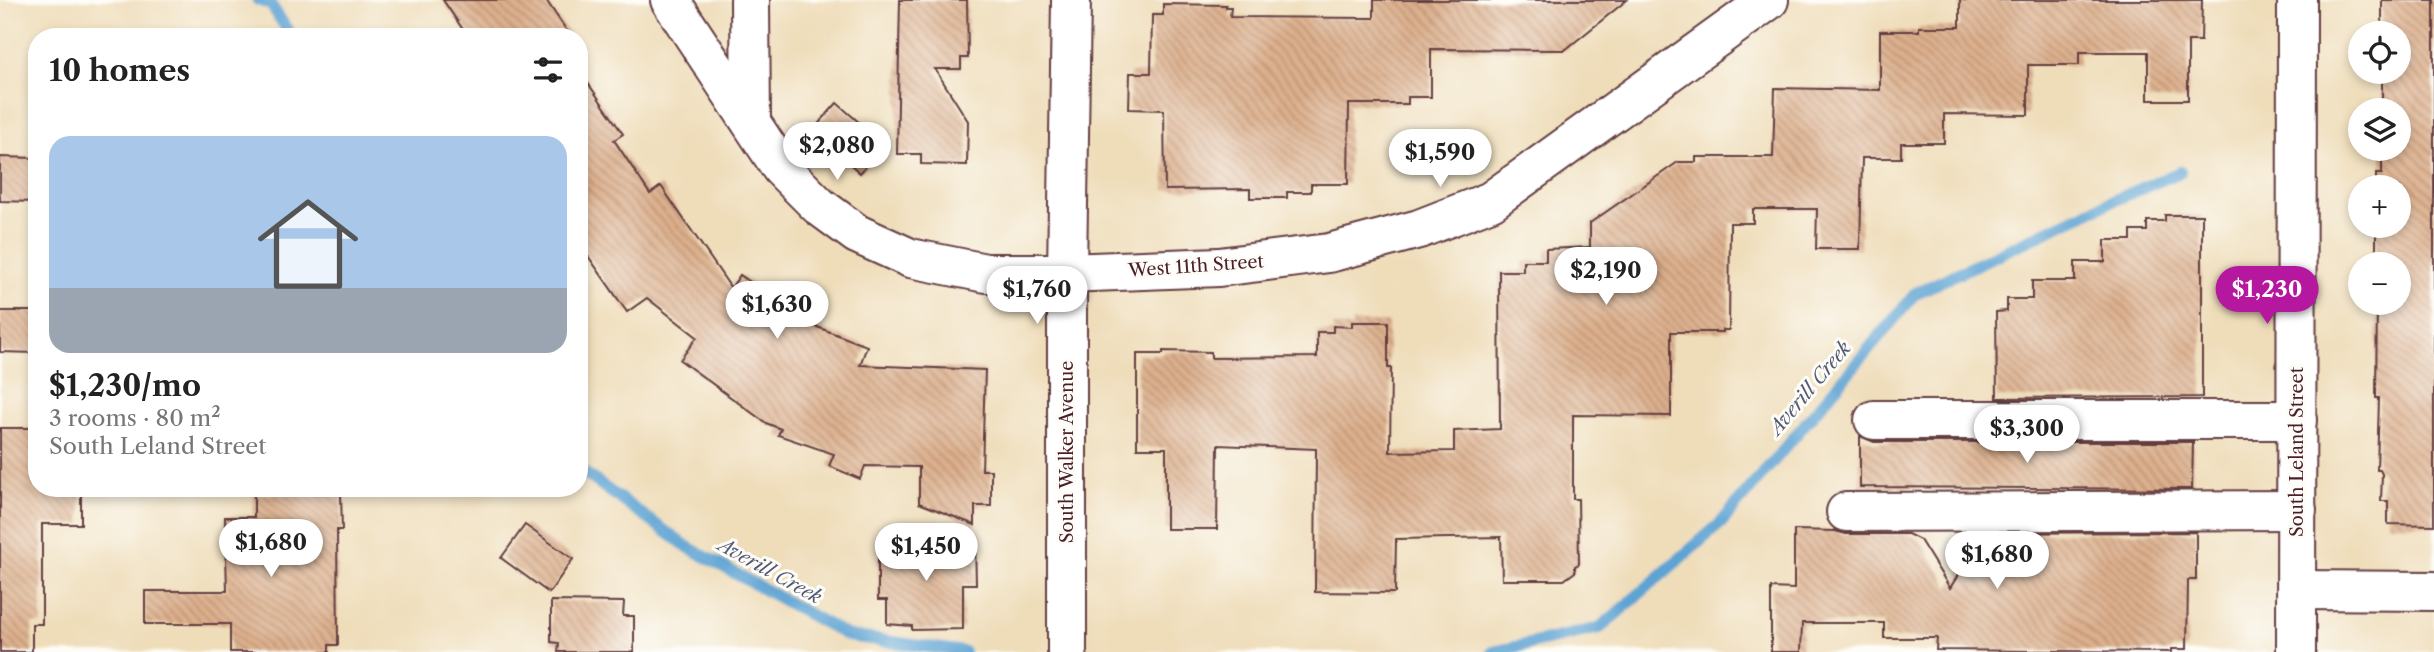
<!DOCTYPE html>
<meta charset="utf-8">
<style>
body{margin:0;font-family:"Libre Caslon Text",serif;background:#f2f2f2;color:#222;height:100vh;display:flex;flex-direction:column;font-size:26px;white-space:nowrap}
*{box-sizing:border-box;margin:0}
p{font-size:23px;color:#767676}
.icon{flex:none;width:38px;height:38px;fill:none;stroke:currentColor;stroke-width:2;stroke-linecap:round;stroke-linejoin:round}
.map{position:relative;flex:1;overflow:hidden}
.details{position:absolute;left:28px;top:28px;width:560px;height:469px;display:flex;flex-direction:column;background:#fff;border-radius:28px;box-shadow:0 4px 10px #0003}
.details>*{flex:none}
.fabs{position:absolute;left:2348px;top:21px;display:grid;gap:14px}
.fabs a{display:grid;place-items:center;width:63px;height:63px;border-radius:50%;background:#fff;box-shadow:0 4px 10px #0003;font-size:35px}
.price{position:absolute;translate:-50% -60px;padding:0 16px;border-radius:24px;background:#fff;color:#222;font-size:23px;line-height:46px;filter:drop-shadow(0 2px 4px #0008)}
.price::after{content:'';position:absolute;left:50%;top:42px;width:21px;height:16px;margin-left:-10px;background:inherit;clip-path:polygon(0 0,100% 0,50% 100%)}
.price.on{background:#b5179e;color:#fff}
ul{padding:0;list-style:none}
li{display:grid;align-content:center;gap:14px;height:371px;padding:0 21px}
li+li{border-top:2px solid #e0e0e0}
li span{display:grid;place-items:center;height:217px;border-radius:21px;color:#555}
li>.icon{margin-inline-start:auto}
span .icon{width:126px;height:126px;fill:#fffc;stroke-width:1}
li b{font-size:30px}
h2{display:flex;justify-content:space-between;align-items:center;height:84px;padding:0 21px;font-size:30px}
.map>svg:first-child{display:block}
</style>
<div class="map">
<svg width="2434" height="652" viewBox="0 0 2434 652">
<defs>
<pattern id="building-back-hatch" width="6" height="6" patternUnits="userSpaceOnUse" patternTransform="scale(1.75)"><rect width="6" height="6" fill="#ddb08d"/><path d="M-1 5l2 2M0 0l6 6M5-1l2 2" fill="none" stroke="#b58f73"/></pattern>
</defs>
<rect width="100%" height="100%" fill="#fdfcf7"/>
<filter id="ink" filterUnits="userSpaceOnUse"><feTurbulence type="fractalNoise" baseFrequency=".0143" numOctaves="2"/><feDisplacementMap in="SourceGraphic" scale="14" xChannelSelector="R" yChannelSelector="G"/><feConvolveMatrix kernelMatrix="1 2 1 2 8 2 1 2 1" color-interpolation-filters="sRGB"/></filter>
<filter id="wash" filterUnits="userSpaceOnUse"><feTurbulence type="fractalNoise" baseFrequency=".00686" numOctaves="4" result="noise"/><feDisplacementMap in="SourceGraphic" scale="28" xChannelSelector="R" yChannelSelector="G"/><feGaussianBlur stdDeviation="1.57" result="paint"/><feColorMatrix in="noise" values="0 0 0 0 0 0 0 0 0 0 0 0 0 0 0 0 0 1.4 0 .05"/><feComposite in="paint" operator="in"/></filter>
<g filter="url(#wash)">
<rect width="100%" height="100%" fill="#efddba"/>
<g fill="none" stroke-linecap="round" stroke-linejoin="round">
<g stroke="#5da3d3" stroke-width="12">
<path d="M 258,0 L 271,5 L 292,37"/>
<path d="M 579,469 L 686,546 L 848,636 L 964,652"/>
<path d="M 1493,652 L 1600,628 L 1721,523 L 1916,293 L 2094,209 L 2180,172"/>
</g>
</g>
<g id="blocks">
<g fill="url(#building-back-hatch)">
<path d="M 443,0 L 546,0 L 571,37 L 468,37 Z"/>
<path d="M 900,0 L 967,0 L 968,58 L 961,58 L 961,69 L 935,69 L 968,121 L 967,165 L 921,164 L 921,154 L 897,154 Z"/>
<path d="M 1374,0 L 1627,0 L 1565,50 L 1431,49 L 1431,97 L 1408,97 L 1408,104 L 1349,104 L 1348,184 L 1311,184 L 1311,192 L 1287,192 L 1287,198 L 1250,198 L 1250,189 L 1165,190 L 1164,110 L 1129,109 L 1130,73 L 1151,73 L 1152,15 L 1163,15 L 1163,4 L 1226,5 L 1226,7 L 1231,7 L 1230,17 L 1374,18 Z"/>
<path d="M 1960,0 L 2202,0 L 2201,41 L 2188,41 L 2188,100 L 2148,100 L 2148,52 L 2079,52 L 2079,65 L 2028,65 L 2028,115 L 1944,114 L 1944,143 L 1901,143 L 1901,158 L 1862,158 L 1860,249 L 1816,249 L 1817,209 L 1753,209 L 1753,223 L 1730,223 L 1729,330 L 1723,330 L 1723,332 L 1671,332 L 1671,416 L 1573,415 L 1573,499 L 1578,499 L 1579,564 L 1575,566 L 1575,572 L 1564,580 L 1502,580 L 1501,537 L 1396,539 L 1395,593 L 1315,592 L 1316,449 L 1218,445 L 1217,529 L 1166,529 L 1166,448 L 1137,448 L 1137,354 L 1163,354 L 1163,351 L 1211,352 L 1211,358 L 1317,357 L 1317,332 L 1333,332 L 1333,326 L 1352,327 L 1352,322 L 1388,322 L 1388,368 L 1391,368 L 1390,452 L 1454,451 L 1454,431 L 1500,429 L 1499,271 L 1523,271 L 1523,261 L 1546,261 L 1546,249 L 1590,247 L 1590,223 L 1678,162 L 1696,162 L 1696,157 L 1773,157 L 1775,88 L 1880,90 L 1880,31 L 1919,31 L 1919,27 L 1960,27 Z"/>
<path d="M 2382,0 L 2434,0 L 2434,525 L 2388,524 L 2388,501 L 2381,501 L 2382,474 L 2380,470 L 2377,470 L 2379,398 L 2376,398 L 2377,303 L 2399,303 L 2399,264 L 2377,264 L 2376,255 L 2376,226 L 2399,226 L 2399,187 L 2376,187 L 2376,174 L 2382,174 L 2382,149 L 2399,149 L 2399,110 L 2382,110 L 2382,72 L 2399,72 L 2399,33 L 2382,33 Z"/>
<path d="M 579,70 L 623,134 L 614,140 L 650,194 L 661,186 L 731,288 L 740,275 L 812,325 L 867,346 L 860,365 L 985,370 L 982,470 L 991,470 L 991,506 L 975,506 L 975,525 L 919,503 L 919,467 L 865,466 L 860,479 L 829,466 L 834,454 L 778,435 L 781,429 L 766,423 L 680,360 L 697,337 L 647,298 L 627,312 L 579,243 Z"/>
<path d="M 837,103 L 885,145 L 860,173 L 813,130 Z"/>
<path d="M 0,157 L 37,158 L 37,202 L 0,201 Z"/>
<path d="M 2165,215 L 2202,215 L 2202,397 L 1997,398 L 1996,312 L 2007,311 L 2007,299 L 2032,299 L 2032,281 L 2075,281 L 2075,262 L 2105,262 L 2105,240 L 2131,240 L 2131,231 L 2147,231 L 2147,221 L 2165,221 Z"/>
<path d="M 0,311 L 37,311 L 37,353 L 0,352 Z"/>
<path d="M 0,428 L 37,428 L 37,490 L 81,490 L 81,524 L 42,524 L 42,624 L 32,624 L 32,652 L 0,652 Z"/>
<path d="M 1860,436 L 1874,442 L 2193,442 L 2192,489 L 1860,487 Z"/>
<path d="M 341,493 L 342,530 L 337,530 L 338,645 L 329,645 L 329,652 L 230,652 L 230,624 L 145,624 L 145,591 L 227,591 L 225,517 L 254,517 L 254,494 Z"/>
<path d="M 525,525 L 573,559 L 549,593 L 501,558 Z"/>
<path d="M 1794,530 L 1835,531 L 1846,534 L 1908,534 L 1920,540 L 1950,588 L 1975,548 L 1990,533 L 2196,532 L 2196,580 L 2188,580 L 2187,649 L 2171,649 L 2171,652 L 1936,650 L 1937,638 L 1884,638 L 1884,623 L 1802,623 L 1801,652 L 1771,652 L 1771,588 L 1794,589 Z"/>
<path d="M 887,541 L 975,541 L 976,584 L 963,584 L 963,629 L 912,630 L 912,626 L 887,624 L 887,600 L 878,600 L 878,558 L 887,559 Z"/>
<path d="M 551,601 L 624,602 L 623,616 L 634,616 L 634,652 L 558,652 L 559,643 L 551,642 Z"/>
</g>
</g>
</g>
<g filter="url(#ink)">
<use href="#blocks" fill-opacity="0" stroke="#633c40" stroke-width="2"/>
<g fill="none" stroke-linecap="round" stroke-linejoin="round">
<defs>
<g id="minor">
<path d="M 670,0 L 781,168 L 819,206 L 857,234 L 910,258 L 986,273 L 1067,273 L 1219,267 L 1329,253 L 1419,229 L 1491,201 L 1769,0"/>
<path d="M 750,0 L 751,122"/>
<path d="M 1874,420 L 2297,420"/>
<path d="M 1846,512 L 2297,510"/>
<path d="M 2297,590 L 2434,591"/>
<path d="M 1067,652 L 1067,273 L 1071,0"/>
<path d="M 2296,652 L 2297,0"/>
</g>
</defs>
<use href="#minor" stroke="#633c40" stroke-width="42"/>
<use href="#minor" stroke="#fff" stroke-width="38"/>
</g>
</g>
<g text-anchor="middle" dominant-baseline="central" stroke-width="6" stroke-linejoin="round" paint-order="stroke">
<g font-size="18" fill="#4a1f2b" stroke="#fdfcf7">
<text transform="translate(1196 266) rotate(-4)">West 11th Street</text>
<text transform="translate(1067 452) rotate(-90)">South Walker Avenue</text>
<text transform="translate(2297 452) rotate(-90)">South Leland Street</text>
</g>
<g font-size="19" font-style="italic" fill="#535a77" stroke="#fdfcf7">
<text transform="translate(1810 388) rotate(-50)">Averill Creek</text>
<text transform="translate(770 571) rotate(29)">Averill Creek</text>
</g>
</g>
</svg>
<div class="fabs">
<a><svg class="icon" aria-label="locate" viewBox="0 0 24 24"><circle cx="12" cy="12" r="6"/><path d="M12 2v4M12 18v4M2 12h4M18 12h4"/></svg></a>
<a><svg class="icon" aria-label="layers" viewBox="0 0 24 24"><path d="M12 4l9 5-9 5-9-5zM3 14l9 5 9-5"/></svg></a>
<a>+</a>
<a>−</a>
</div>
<b class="price" style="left:837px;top:182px">$2,080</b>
<b class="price" style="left:1440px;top:189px">$1,590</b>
<b class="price" style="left:1606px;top:307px">$2,190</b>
<b class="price" style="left:1037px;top:326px">$1,760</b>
<b class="price on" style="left:2267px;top:326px">$1,230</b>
<b class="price" style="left:777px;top:341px">$1,630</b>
<b class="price" style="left:2027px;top:465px">$3,300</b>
<b class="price" style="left:271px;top:579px">$1,680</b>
<b class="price" style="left:926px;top:583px">$1,450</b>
<b class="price" style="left:1997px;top:591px">$1,680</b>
<section class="details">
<h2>10 homes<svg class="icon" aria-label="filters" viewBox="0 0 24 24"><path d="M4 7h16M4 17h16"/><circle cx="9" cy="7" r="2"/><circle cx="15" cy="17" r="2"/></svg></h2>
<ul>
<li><span style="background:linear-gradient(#a9c7e8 70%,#9aa5b1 0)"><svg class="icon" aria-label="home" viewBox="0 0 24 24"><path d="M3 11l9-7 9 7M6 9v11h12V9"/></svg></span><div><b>$1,230/mo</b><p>3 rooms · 80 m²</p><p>South Leland Street</p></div></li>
</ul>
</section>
</div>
